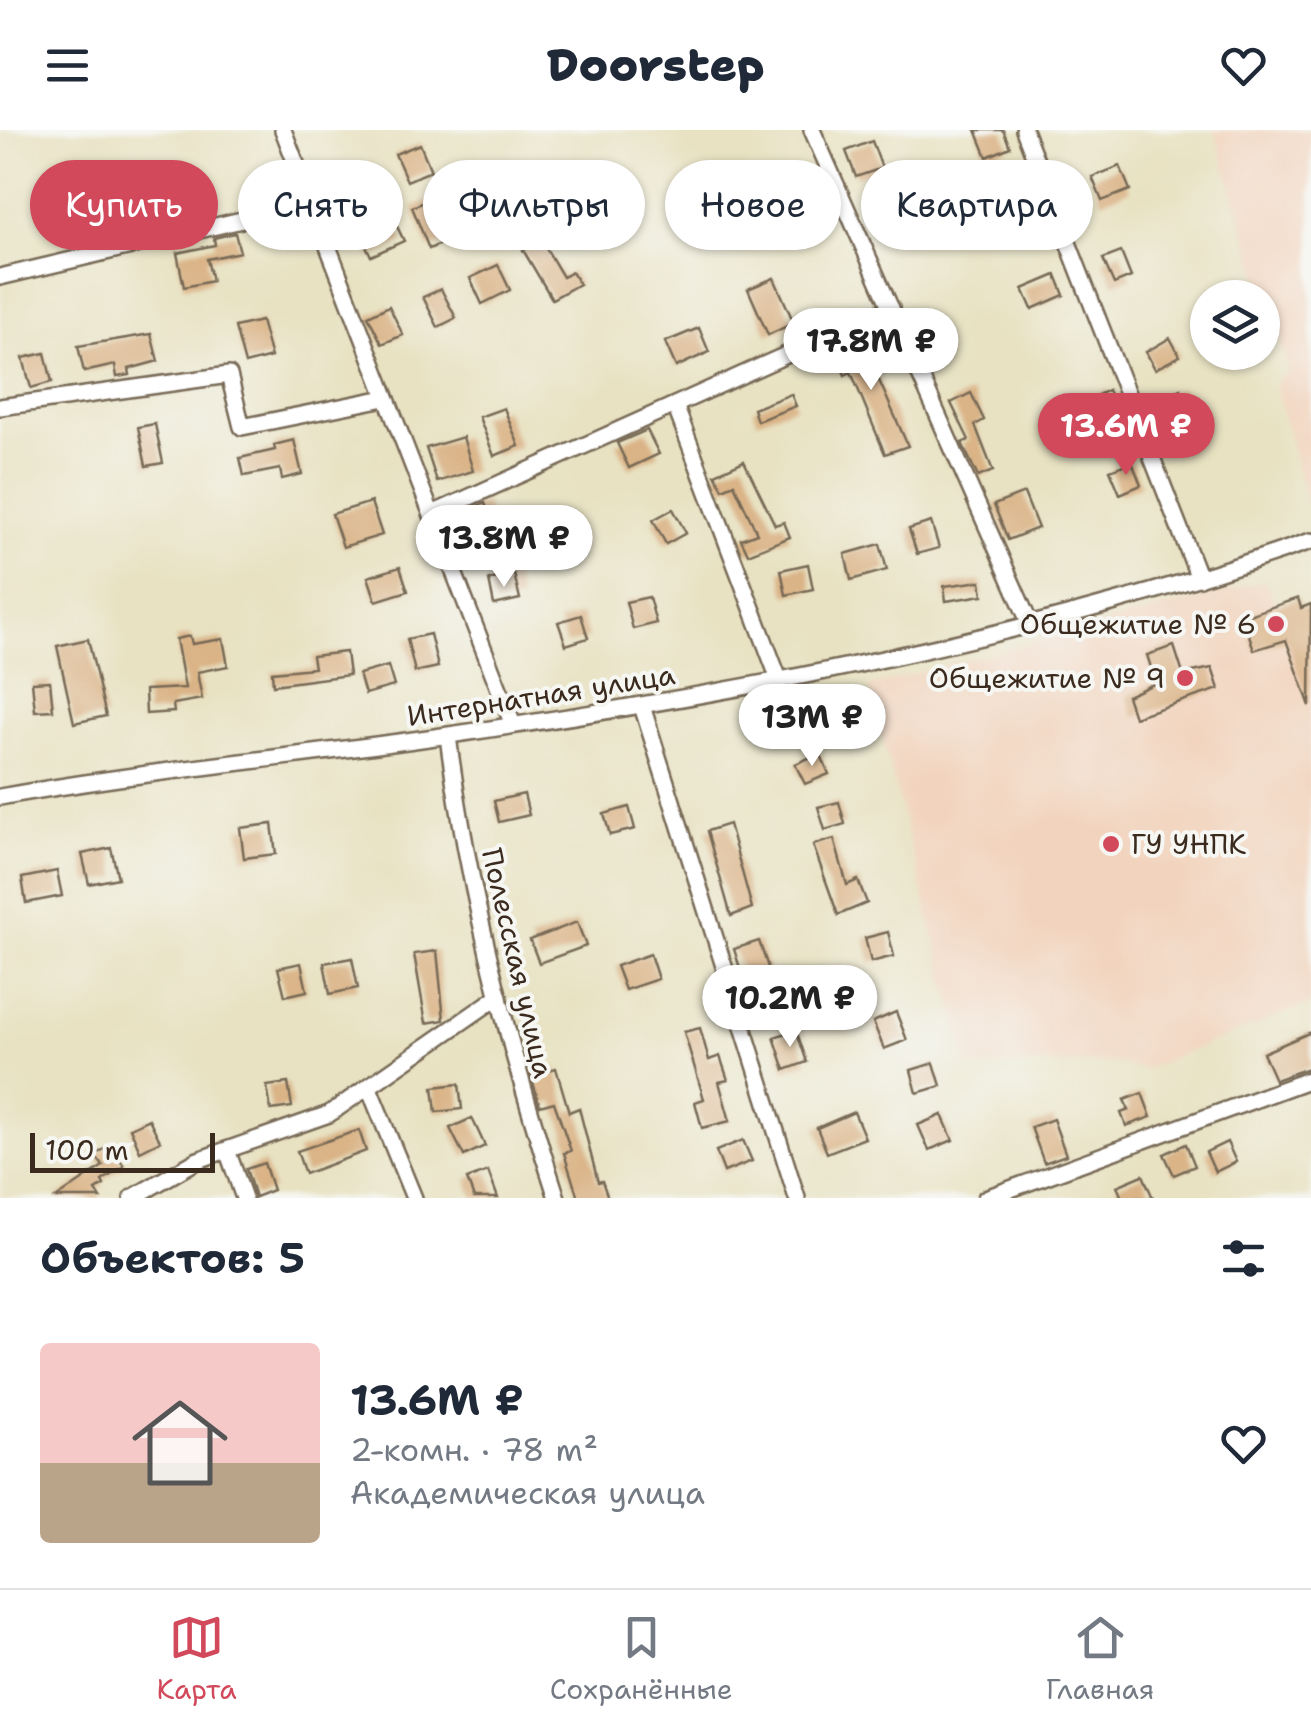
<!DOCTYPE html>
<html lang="ru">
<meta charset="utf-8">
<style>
body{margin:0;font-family:"Shantell Sans",sans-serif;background:#f6f6f7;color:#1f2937;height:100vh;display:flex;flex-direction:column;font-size:38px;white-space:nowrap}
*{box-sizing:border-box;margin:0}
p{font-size:32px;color:#747a83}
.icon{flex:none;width:55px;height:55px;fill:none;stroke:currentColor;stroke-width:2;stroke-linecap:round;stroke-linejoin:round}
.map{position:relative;height:1068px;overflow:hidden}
.panel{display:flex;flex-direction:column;background:#fff;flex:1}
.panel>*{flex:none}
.guide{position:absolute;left:30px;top:30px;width:1252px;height:90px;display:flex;gap:20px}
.fabs{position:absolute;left:1190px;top:150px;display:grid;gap:20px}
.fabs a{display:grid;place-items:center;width:90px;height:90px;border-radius:50%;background:#fff;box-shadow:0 2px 8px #0004;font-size:50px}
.scale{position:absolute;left:30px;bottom:25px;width:185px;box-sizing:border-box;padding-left:10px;border:5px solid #3b2a1e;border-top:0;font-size:28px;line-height:35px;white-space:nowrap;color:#3b2a1e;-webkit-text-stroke:8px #f6f6f2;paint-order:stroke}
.price{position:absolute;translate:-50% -85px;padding:0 22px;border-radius:35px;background:#fff;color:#222;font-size:32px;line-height:65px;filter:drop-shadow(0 2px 5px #0008)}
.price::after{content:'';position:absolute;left:50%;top:60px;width:30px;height:22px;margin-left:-15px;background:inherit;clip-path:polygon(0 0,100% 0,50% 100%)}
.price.active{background:#d1495b;color:#fff}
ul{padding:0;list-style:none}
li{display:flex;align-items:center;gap:30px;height:250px;padding:0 40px}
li+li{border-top:2px solid #e0e1e3}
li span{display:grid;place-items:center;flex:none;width:280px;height:200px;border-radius:10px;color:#555}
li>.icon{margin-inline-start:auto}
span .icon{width:120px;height:120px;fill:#fffc;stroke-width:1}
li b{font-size:42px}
h2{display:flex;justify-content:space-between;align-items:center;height:120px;padding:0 40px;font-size:42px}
.pill{padding:0 35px;border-radius:45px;background:#fff;box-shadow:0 2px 8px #0004;font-size:35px;line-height:90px}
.pill.active{background:#d1495b;color:#fff}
header{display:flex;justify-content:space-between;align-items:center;height:130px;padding:0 40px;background:#fff;font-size:45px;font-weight:800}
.tabs{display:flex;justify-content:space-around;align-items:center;height:140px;border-top:2px solid #e0e1e3;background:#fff;font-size:28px;color:#747a83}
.tabs a{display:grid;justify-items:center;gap:5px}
.tabs .active{color:#d1495b}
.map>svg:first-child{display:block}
</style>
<header><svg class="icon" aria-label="menu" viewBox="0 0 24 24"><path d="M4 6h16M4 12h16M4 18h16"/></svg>Doorstep<svg class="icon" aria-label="heart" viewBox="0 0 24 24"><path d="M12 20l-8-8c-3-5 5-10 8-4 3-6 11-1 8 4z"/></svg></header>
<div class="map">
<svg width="1311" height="1068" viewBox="0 0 1311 1068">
<rect width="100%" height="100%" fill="#f6f6f2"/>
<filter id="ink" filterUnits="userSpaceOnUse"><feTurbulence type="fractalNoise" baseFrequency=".01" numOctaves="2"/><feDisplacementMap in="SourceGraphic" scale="20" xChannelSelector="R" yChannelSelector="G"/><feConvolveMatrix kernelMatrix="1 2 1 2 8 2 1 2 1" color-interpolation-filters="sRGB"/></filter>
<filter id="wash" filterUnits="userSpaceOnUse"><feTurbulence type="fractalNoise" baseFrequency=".0048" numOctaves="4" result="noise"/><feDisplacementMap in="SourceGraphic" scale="40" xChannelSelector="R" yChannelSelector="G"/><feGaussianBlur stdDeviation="2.25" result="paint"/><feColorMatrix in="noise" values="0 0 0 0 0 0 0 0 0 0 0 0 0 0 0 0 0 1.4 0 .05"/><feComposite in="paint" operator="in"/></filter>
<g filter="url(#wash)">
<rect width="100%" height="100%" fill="#e8e2c2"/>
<g fill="#f2d4be">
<path d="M 1214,0 L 1311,0 L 1311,390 L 1275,253 L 1289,242 Z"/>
<path d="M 1265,451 L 1275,474 L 1298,468 L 1302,477 L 1311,474 L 1311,873 L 1145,939 L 1112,932 L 968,936 L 869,556 Z"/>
</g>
<g id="blocks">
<g fill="#dab386">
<path d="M 976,0 L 1003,0 L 1010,17 L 987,27 Z"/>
<path d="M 872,11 L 882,38 L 856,47 L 846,21 Z"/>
<path d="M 420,14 L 431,41 L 407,51 L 395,24 Z"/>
<path d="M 1019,35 L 1029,62 L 1007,70 L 997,43 Z"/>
<path d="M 1120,36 L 1130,60 L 1102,71 L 1092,47 Z"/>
<path d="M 437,67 L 454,108 L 429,119 L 412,77 Z"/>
<path d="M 392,86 L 404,111 L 371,126 L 359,101 Z"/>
<path d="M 235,103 L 240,122 L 207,129 L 212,151 L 184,157 L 177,123 L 215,115 L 214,108 Z"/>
<path d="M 541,110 L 563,147 L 572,142 L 579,154 L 552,169 L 523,120 Z"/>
<path d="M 1121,122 L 1131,147 L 1114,154 L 1103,129 Z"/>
<path d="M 498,135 L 510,160 L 482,174 L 470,148 Z"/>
<path d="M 1056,145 L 1064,165 L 1032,179 L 1023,159 Z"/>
<path d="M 774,148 L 794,193 L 768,205 L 748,159 Z"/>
<path d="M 441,159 L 456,188 L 438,197 L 423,167 Z"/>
<path d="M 389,176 L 403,205 L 382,214 L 368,186 Z"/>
<path d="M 261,191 L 271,227 L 245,234 L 235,197 Z"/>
<path d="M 699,198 L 709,222 L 676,237 L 665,212 Z"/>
<path d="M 151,204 L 158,231 L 129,239 L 130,245 L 117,247 L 115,235 L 84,242 L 78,216 Z"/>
<path d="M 859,205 L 908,316 L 885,324 L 851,242 L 845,245 L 833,216 Z"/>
<path d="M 1170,208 L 1180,226 L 1155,239 L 1146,222 Z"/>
<path d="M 45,223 L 52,252 L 31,258 L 23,228 Z"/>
<path d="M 1181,259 L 1189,285 L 1169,292 L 1161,266 Z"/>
<path d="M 1108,260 L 1119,283 L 1097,294 L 1086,271 Z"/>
<path d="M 971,263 L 984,290 L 975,295 L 993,341 L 978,347 L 962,313 L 969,310 L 951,273 Z"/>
<path d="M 791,264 L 796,276 L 757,291 L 753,279 Z"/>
<path d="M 504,278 L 519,316 L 494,326 L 479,287 Z"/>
<path d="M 155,294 L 163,333 L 146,336 L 138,297 Z"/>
<path d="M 647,300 L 659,324 L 629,338 L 617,313 Z"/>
<path d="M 463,307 L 473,341 L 437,352 L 426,318 Z"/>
<path d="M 294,310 L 302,344 L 282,349 L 280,339 L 244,346 L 240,328 L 275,320 L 274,315 Z"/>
<path d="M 744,331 L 775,395 L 784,392 L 790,407 L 748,424 L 741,409 L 757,403 L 734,354 L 723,359 L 715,344 Z"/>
<path d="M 1132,332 L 1141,355 L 1120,364 L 1110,340 Z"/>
<path d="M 1024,363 L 1038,398 L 1008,410 L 994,375 Z"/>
<path d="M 371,372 L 382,405 L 343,417 L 332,384 Z"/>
<path d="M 485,373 L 491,390 L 485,392 L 498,425 L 478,433 L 461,383 Z"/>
<path d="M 673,379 L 686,403 L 666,414 L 653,390 Z"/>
<path d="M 931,392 L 939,418 L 917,424 L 909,399 Z"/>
<path d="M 880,414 L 887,440 L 851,450 L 845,424 Z"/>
<path d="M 808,434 L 813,459 L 786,465 L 781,440 Z"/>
<path d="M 400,437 L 408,461 L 376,471 L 368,447 Z"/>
<path d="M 514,444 L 520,469 L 494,475 L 489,450 Z"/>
<path d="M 981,451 L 983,465 L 946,471 L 944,456 Z"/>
<path d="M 649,467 L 656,493 L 633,499 L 626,472 Z"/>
<path d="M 1298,468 L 1301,478 L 1311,474 L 1310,576 L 1286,510 L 1254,520 L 1243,487 Z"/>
<path d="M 581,485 L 588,508 L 566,515 L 558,492 Z"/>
<path d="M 430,504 L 438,537 L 415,542 L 407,509 Z"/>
<path d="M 190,506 L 192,514 L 223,509 L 228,536 L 197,542 L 202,569 L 173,574 L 174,582 L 146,584 L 145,560 L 185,558 L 176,509 Z"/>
<path d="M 88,509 L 106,586 L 74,593 L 57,516 Z"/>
<path d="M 1174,516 L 1183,544 L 1212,538 L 1219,559 L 1134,587 L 1127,566 L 1156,553 L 1147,525 Z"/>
<path d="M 346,522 L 349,545 L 273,555 L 272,542 L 314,538 L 312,526 Z"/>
<path d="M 388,536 L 394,556 L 365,564 L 359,544 Z"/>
<path d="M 50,551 L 53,580 L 35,581 L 32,552 Z"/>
<path d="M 820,623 L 829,644 L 805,654 L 795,634 Z"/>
<path d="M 524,664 L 529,685 L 499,692 L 494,671 Z"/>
<path d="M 839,672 L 845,694 L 825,700 L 818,677 Z"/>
<path d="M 629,677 L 635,699 L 610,705 L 604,684 Z"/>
<path d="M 272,694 L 276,724 L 244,728 L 240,698 Z"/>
<path d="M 729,694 L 752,778 L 731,786 L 707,701 Z"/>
<path d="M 834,709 L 847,755 L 858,750 L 867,773 L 838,785 L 813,715 Z"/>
<path d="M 111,718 L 118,748 L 89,754 L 82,724 Z"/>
<path d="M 57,741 L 62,766 L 26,773 L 22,748 Z"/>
<path d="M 577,792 L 586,816 L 539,833 L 530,810 Z"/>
<path d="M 888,802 L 894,826 L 871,832 L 865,808 Z"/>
<path d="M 759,811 L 771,846 L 745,854 L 734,819 Z"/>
<path d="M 437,821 L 444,890 L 426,893 L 414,824 Z"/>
<path d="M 650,824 L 658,849 L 625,860 L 616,836 Z"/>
<path d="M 352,828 L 358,858 L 330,864 L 324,833 Z"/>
<path d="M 301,833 L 307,861 L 285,866 L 278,838 Z"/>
<path d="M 896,882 L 907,910 L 884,919 L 873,892 Z"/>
<path d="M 700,898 L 709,930 L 720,926 L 728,950 L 719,952 L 730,991 L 702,998 L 695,972 L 704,969 L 684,902 Z"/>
<path d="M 796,900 L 807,932 L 785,940 L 774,907 Z"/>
<path d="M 1311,902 L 1311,937 L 1275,950 L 1263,923 Z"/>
<path d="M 934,933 L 941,956 L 917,963 L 911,940 Z"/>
<path d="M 556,938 L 569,982 L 579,978 L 598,1052 L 602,1051 L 608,1068 L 578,1068 L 564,1023 L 571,1021 L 554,972 L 540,976 L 531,945 Z"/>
<path d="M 288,953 L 292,977 L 271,980 L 267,956 Z"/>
<path d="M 459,954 L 462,979 L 436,982 L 433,957 Z"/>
<path d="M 1142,963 L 1151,987 L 1126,996 L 1121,983 L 1129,980 L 1124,970 Z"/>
<path d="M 854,982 L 865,1008 L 827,1023 L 817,998 Z"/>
<path d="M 942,985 L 953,1010 L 929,1020 L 918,995 Z"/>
<path d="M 472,988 L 485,1016 L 464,1026 L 450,998 Z"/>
<path d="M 149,989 L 160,1011 L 140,1021 L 130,998 Z"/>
<path d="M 1053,989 L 1066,1025 L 1044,1033 L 1031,997 Z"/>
<path d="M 359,1000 L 366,1021 L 305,1044 L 297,1021 Z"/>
<path d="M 743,1010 L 752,1031 L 724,1042 L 716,1021 Z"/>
<path d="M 1227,1012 L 1236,1032 L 1215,1042 L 1206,1022 Z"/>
<path d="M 1186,1014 L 1195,1036 L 1174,1045 L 1164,1024 Z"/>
<path d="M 110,1015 L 124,1036 L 102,1051 L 104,1055 L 96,1060 L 101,1068 L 56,1068 L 103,1036 L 95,1025 Z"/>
<path d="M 264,1033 L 273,1060 L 255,1067 L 246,1039 Z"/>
<path d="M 488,1041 L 498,1068 L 474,1068 L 467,1049 Z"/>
<path d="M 1143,1045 L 1153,1068 L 1122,1068 L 1117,1056 Z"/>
</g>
</g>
</g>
<g filter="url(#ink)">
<use href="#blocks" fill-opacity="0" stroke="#786a57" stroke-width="2.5"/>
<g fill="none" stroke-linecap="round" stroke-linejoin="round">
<defs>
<g id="minor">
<path d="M 283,0 L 513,595"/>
<path d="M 812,0 L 1030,494"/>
<path d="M 1024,0 L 1199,448"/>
<path d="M 0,147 L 309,74"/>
<path d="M 0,277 L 229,245 L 242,297 L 385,268"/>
<path d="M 676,278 L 780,552"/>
<path d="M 432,384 L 891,178"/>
<path d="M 642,576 L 797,1068"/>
<path d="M 448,606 C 468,763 508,917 557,1068"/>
<path d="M 0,667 C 149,640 300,627 449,605 C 741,563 1032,508 1311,411"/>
<path d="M 369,958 L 414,1068"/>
<path d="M 227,1020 L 244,1068"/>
<path d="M 132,1068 L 198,1030 L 329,984 L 499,866"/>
<path d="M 986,1068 L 1311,949"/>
</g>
</defs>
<use href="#minor" stroke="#786a57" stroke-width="20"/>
<use href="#minor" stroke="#fff" stroke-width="15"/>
</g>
</g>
<g fill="#d1495b" stroke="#f6f6f2" stroke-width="4">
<circle cx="1276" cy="494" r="10"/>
<circle cx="1185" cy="548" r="10"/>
<circle cx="1111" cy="714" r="10"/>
</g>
<g text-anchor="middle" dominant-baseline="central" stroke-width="8" stroke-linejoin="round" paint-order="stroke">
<g font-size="28" fill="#3b2a1e" stroke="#f6f6f2" text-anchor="end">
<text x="1256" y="494">Общежитие № 6</text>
<text x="1165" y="548">Общежитие № 9</text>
<text x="1131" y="714" text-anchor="start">ГУ УНПК</text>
</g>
<g font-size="28" fill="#3b2a1e" stroke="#f6f6f2">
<text transform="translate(541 565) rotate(-9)">Интернатная улица</text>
<text transform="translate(518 833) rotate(77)">Полесская улица</text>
</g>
</g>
</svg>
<div class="fabs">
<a><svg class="icon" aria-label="layers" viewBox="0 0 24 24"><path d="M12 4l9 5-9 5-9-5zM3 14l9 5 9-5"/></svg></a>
</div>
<div class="scale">100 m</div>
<b class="price" style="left:871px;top:263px">17.8M ₽</b>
<b class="price active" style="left:1126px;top:348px">13.6M ₽</b>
<b class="price" style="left:504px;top:460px">13.8M ₽</b>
<b class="price" style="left:812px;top:639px">13M ₽</b>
<b class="price" style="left:790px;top:920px">10.2M ₽</b>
<div class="guide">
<a class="pill active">Купить</a>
<a class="pill">Снять</a>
<a class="pill">Фильтры</a>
<a class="pill">Новое</a>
<a class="pill">Квартира</a>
</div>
</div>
<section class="panel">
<h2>Объектов: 5<svg class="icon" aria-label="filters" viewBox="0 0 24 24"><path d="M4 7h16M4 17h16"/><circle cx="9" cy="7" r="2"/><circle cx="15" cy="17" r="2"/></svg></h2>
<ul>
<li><span style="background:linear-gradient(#f6c9c9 60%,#b9a48a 0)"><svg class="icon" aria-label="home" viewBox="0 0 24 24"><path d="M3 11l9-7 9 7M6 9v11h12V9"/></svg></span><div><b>13.6M ₽</b><p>2-комн. · 78 m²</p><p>Академическая улица</p></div><svg class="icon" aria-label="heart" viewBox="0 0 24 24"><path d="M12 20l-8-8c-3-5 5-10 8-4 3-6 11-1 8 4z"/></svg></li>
</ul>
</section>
<nav class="tabs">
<a class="active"><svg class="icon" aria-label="map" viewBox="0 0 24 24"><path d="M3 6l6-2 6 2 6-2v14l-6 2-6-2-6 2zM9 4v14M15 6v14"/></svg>Карта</a>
<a><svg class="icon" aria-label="saved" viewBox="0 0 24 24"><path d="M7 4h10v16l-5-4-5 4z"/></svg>Сохранённые</a>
<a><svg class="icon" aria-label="home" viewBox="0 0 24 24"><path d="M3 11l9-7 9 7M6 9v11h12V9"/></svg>Главная</a>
</nav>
